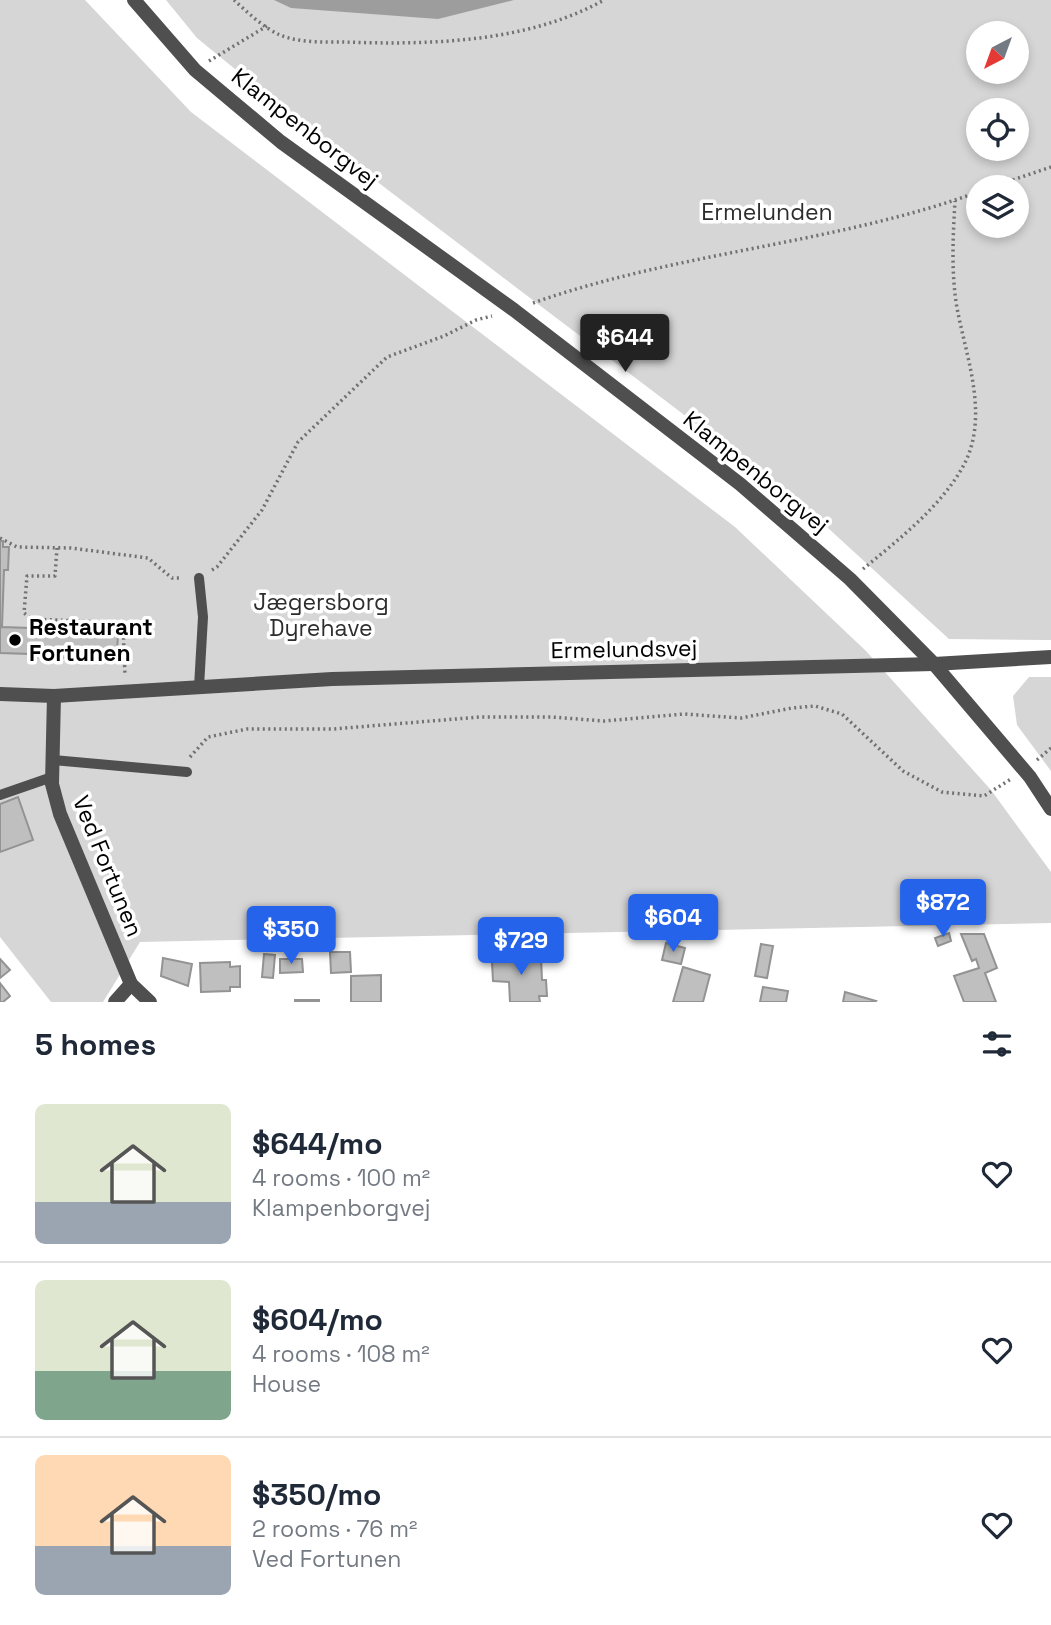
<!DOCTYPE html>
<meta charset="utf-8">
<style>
body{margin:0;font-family:"Space Grotesk",sans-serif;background:#f6f6f7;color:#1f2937;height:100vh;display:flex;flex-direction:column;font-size:26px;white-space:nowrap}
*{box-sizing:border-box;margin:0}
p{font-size:23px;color:#747a83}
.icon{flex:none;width:38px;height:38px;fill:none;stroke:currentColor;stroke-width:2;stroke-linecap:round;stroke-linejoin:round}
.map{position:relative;height:1002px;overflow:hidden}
.sheet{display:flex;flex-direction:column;background:#fff;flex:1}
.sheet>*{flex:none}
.needle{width:46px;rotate:221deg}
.buttons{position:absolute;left:966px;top:21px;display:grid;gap:14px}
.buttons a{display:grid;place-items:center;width:63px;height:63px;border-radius:50%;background:#fff;box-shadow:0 4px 10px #0003;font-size:35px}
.price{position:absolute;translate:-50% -60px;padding:0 16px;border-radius:7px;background:#2563eb;color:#fff;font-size:23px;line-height:46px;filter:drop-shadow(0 2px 4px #0008)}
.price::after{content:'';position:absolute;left:50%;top:42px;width:21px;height:16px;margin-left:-10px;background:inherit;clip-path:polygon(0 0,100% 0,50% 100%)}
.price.active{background:#222;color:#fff}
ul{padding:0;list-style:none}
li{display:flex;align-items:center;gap:21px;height:175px;padding:0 35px}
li+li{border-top:2px solid #e0e1e3}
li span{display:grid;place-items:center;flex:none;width:196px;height:140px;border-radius:10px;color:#555}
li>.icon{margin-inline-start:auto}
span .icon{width:84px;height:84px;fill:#fffc;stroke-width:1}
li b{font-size:30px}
h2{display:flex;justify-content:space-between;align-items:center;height:84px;padding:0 35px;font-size:30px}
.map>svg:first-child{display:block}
</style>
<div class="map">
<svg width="1051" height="1002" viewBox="0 0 1051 1002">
<rect width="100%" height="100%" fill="#fff"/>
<g fill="#d6d6d6" fill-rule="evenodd">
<path d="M 0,0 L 85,0 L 191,112 L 735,527 L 866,651 L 991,790 L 1051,872 L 1051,923 L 140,942 L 103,1002 L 51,1002 L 0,937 Z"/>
<path d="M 166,0 L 1051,0 L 1051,640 L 949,639 L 804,506 L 313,133 L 197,38 ZM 978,33 L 1017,33 L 1017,72 L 978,72 ZM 978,110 L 1017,110 L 1017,149 L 978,149 ZM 978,187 L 1017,187 L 1017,226 L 978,226 Z"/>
<path d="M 1029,677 L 1051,677 L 1051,771 L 1017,725 L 1013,696 Z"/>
</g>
<path fill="#9d9d9d" d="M 274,0 L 514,0 L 438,19 L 291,8 Z"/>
<g fill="#bfbfbf" stroke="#939393" stroke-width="2">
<path d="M 0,541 L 3,541 L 3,547 L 9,547 L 8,570 L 4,570 L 2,627 L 31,628 L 31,621 L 75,622 L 75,629 L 118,631 L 117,656 L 74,655 L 74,658 L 30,657 L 30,654 L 0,653 Z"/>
<path d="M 18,797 L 33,840 L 0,852 L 0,804 Z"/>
<path d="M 949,933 L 951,941 L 938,946 L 935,938 Z"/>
<path d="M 961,934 L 984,934 L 997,968 L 985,973 L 996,1002 L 964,1002 L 954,976 L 979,968 L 976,959 L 972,961 Z"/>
<path d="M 666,943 L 685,948 L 681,964 L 662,960 Z"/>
<path d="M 761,944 L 773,946 L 767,978 L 755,976 Z"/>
<path d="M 330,952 L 350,952 L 351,972 L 331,973 Z"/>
<path d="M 264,954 L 275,955 L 273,978 L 262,977 Z"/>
<path d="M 538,954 L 538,958 L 541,957 L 542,980 L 546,980 L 547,996 L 539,996 L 540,1002 L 510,1002 L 509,982 L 493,981 L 492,962 L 497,961 L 497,957 Z"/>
<path d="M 163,958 L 192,964 L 188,986 L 161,976 Z"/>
<path d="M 0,959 L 10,970 L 0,978 Z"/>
<path d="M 280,959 L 302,959 L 303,972 L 280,973 Z"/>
<path d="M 230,962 L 230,967 L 240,966 L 240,987 L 230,987 L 230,991 L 201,992 L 200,963 Z"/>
<path d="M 683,967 L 710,975 L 703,1002 L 673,1002 Z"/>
<path d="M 381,975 L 381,1002 L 351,1002 L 351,976 Z"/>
<path d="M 0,983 L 10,996 L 3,1002 L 0,1002 Z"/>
<path d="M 763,987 L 788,991 L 786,1002 L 760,1002 Z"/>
<path d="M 845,992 L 876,1001 L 875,1002 L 843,1002 Z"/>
<rect x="295" y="1000" width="24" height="2"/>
</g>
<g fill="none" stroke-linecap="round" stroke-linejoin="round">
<g stroke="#717171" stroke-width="3.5" stroke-dasharray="2 3.5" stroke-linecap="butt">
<path d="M 234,0 C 247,12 264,28 280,35 C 299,43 324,42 344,42 C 429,45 527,43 604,0"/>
<path d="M 209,61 L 267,26"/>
<path d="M 992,187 L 1051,167"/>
<path d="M 533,303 C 677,252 835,244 978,192"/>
<path d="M 0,538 L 17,547 L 71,548 L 148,558 L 172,578 L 182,578"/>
<path d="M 57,548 L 55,576 L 27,576 L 24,613 L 32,619 L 123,623 L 125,676"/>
<path d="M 863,569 C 897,541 938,509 961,470 C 991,420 967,361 957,308 C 951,273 953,236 955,201"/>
<path d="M 212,570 L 217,567 L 262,510 L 298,442 L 387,357 L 444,336 L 476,320 L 492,316"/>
<path d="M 190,757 L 208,737 L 247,729 L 333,729 L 480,717 L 552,717 L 604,721 L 684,714 L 741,718 L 792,708 L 815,706 L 842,714 L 903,771 L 942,792 L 984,796 L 1011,779"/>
<path d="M 1037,760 L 1051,748"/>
</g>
<g stroke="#4f4f4f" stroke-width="10">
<path d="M 199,578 L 203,617 L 199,687"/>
<path d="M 53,760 L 187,772"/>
<path d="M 0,795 L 52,777"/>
</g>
<g stroke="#4f4f4f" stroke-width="14">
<path d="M 0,694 L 54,696 L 332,679 L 934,664"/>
<path d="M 54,696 L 52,784 L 60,814 L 131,984 L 150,1002"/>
<path d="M 115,1002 L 131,984"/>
</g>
<g stroke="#4f4f4f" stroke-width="14">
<path d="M 134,0 L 195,70 L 281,142 L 514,310 L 740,484 L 850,579 L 934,664 L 1030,777 L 1051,809"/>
<path d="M 934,664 L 1051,657"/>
</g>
</g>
<circle fill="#000" stroke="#fff" stroke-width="2.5" cx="15" cy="640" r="7"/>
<g text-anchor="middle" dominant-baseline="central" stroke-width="7" stroke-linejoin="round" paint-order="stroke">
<g font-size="23" fill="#000" stroke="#fff">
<text transform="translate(305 128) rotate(38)">Klampenborgvej</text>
<text transform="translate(756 472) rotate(39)">Klampenborgvej</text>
<text transform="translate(624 649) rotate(-1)">Ermelundsvej</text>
<text transform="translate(108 866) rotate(68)">Ved Fortunen</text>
</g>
<g font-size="23" fill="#2d2d2d" stroke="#fff">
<text x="767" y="212">Ermelunden</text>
<text x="321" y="602">Jægersborg<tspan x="321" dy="26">Dyrehave</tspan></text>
</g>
<g font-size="23" font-weight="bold" fill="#000" stroke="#fff" text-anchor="start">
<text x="29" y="627">Restaurant<tspan x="29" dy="26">Fortunen</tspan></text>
</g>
</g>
</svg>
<div class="buttons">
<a><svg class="needle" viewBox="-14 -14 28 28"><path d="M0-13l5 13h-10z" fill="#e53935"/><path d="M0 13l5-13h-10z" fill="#747a83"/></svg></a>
<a><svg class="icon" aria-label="locate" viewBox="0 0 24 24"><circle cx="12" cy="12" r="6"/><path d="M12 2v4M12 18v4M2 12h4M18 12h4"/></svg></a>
<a><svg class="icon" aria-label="layers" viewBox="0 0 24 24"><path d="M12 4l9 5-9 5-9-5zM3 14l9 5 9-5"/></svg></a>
</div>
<b class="price active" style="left:625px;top:374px">$644</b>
<b class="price" style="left:943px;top:939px">$872</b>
<b class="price" style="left:673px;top:954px">$604</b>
<b class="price" style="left:291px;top:966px">$350</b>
<b class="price" style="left:521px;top:977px">$729</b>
</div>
<section class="sheet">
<h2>5 homes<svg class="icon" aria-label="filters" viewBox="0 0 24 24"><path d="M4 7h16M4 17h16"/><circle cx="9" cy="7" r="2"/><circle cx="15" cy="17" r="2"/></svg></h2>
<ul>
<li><span style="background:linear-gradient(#dfe7d0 70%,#9aa5b1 0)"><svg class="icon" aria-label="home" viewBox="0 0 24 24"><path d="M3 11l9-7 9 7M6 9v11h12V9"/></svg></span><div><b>$644/mo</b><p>4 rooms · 100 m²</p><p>Klampenborgvej</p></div><svg class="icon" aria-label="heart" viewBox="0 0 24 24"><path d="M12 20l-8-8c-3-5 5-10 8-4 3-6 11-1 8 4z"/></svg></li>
<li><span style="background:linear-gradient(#dfe7d0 65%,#7fa58c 0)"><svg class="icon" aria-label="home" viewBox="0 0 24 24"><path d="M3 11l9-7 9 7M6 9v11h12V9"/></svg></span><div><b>$604/mo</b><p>4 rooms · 108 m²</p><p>House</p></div><svg class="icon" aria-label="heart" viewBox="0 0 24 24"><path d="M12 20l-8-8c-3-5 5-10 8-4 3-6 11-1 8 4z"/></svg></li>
<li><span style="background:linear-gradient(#ffd9b3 65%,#9aa5b1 0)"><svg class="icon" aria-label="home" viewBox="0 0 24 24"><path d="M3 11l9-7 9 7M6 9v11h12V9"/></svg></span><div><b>$350/mo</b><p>2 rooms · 76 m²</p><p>Ved Fortunen</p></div><svg class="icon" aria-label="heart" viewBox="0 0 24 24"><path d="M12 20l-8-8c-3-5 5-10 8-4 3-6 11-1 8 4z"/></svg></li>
</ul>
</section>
